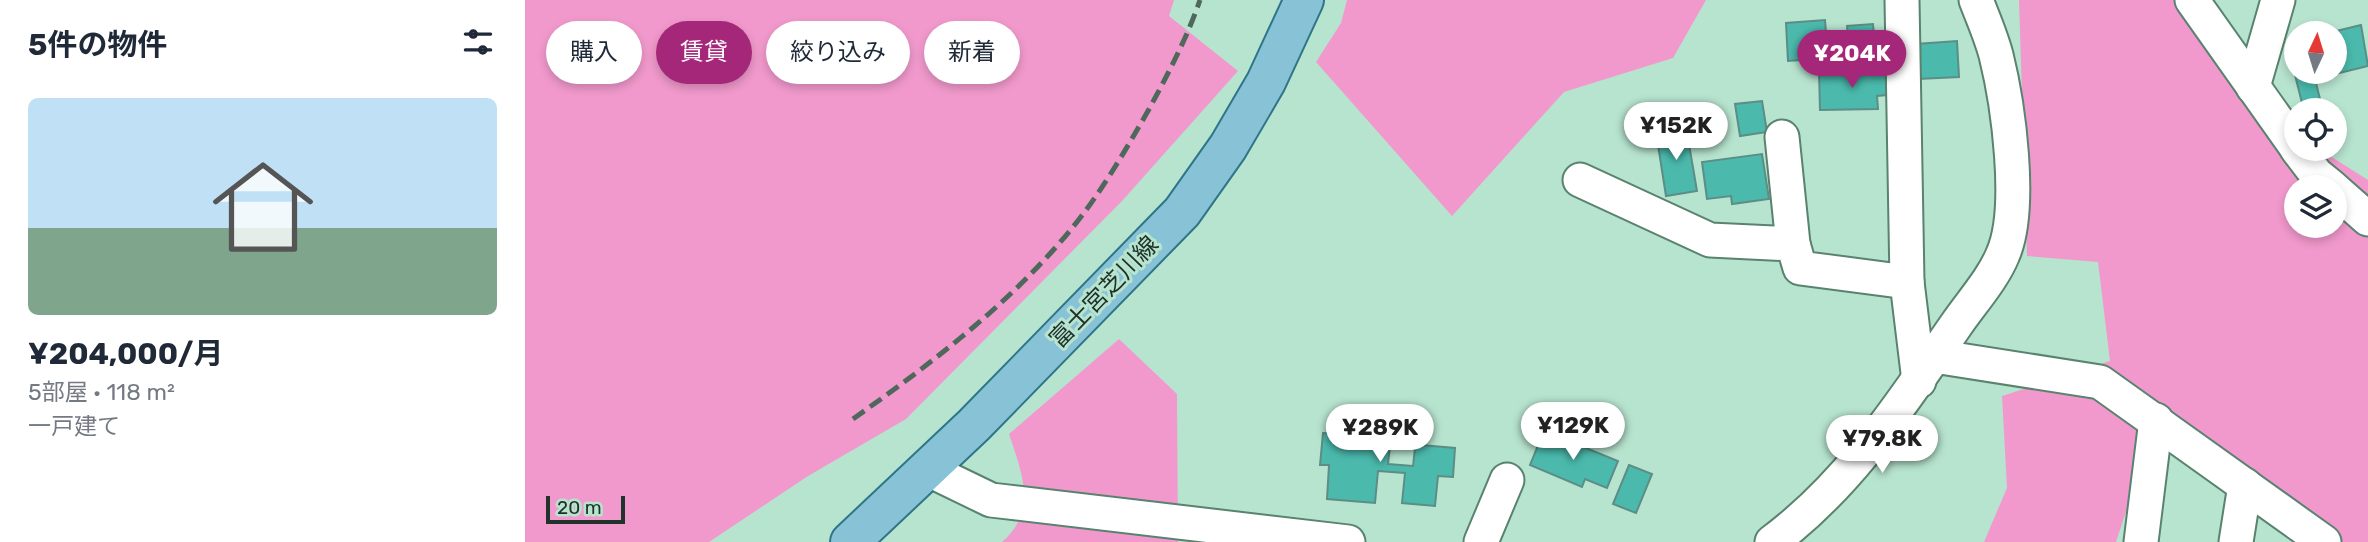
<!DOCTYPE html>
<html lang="ja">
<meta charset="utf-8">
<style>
body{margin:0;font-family:Rubik,"Noto Sans JP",sans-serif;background:#f2f2f3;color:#1f2937;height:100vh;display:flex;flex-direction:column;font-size:26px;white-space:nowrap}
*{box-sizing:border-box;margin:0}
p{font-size:23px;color:#747a83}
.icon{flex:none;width:38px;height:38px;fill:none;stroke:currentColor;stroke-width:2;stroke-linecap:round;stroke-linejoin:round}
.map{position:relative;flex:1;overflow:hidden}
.details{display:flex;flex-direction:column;background:#fff;width:525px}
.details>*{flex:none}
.top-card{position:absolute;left:21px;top:21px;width:665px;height:63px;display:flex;gap:14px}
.needle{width:46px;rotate:4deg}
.buttons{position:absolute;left:1759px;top:21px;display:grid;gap:14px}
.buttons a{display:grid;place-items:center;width:63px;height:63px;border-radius:50%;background:#fff;box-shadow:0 4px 10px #0003;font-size:35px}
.scale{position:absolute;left:21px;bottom:18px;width:79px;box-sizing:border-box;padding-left:7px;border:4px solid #21322a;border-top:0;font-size:19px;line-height:24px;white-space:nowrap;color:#21322a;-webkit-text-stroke:5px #b7e4cf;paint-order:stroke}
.price{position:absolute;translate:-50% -60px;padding:0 16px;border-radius:24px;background:#fff;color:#222;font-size:23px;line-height:46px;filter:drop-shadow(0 2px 4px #0008)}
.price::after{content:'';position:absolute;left:50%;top:42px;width:21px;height:16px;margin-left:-10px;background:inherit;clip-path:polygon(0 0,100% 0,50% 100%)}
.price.on{background:#a4277a;color:#fff}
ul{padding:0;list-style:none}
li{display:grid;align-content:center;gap:14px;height:371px;padding:0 28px}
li+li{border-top:2px solid #e0e1e3}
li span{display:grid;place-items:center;height:217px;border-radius:10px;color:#555}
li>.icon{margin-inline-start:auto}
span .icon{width:126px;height:126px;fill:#fffc;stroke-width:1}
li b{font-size:30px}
h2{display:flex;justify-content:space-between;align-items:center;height:84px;padding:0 28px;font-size:30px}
.tag{padding:0 24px;border-radius:32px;background:#fff;box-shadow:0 4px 10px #0003;font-size:24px;line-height:63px}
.tag.on{background:#a4277a;color:#fff}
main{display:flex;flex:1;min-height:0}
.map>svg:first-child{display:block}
</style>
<main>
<section class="details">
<h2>5件の物件<svg class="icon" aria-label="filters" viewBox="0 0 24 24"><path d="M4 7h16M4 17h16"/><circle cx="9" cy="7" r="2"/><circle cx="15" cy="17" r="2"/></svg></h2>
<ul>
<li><span style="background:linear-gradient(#bfe0f5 60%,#7fa58c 0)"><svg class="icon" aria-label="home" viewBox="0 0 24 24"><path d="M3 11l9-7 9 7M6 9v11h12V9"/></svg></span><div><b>¥204,000/月</b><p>5部屋 · 118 m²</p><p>一戸建て</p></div></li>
</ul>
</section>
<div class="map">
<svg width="1843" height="542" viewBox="0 0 1843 542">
<rect width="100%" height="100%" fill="#b7e4cf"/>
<g fill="#f199cc" fill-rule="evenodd">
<path d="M 0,0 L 649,0 L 644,16 L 713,71 L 597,201 L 381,419 L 283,476 L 184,542 L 0,542 Z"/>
<path d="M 822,0 L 1181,0 L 1148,58 L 1039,92 L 927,216 L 791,62 L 816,23 Z"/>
<path d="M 1494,0 L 1683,0 L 1771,149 L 1794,149 L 1843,180 L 1843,542 L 1802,542 L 1631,421 L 1591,542 L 1459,542 L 1482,488 L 1477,396 L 1585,361 L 1573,262 L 1502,256 ZM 1771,187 L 1810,187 L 1810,226 L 1771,226 Z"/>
<path d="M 594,339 L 652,394 L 653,542 L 477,542 C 513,511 497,473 484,434 Z"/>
</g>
<g fill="#4bbaad" stroke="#5c8d86" stroke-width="2">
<path d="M 1300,20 L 1303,58 L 1263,61 L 1261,23 Z"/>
<path d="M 1348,24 L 1351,57 L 1325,59 L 1322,26 Z"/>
<path d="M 1836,25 L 1843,66 L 1790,79 L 1795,99 L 1777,103 L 1762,43 L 1771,41 L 1771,72 L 1810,72 L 1810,33 L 1803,33 Z"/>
<path d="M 1432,41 L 1434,77 L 1393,79 L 1391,44 Z"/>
<path d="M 1294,71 L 1362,71 L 1362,95 L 1352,96 L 1353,109 L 1295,110 Z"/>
<path d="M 1237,101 L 1242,132 L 1215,136 L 1210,104 Z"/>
<path d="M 1161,127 L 1172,191 L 1141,196 L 1131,132 Z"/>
<path d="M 1237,154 L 1244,199 L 1207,204 L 1206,196 L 1182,199 L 1177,162 Z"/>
<path d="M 817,417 L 857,420 L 855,445 L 865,446 L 863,464 L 888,466 L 891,439 L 883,438 L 883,432 L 897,433 L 896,445 L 930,448 L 928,477 L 913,476 L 910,506 L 877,503 L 880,473 L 853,471 L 850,503 L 802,499 L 804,465 L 795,465 L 798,433 L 816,434 Z"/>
<path d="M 1019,431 L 1093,461 L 1082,488 L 1060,479 L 1057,487 L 1005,465 Z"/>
<path d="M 1104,465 L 1127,474 L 1111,513 L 1088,504 Z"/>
</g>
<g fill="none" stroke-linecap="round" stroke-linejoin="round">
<defs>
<g id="minor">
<path d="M 1377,0 L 1382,282"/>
<path d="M 1667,0 L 1771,147"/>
<path d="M 1728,87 L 1753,0"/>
<path d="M 1257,137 L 1268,244"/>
<path d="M 1772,149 L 1791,174 L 1807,187"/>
<path d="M 1055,180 L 1185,240 L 1268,244 L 1275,268 L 1382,282 L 1394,381"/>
<path d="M 1810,190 L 1843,219"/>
<path d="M 1409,356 L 1575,382 L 1799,542"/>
<path d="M 402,469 L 466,500 L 823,542"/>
<path d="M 956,542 L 982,480"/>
<path d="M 1247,542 C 1325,484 1376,404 1431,325 C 1446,303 1468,279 1478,254 C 1498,208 1483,103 1471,55 C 1466,36 1458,18 1451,0"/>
<path d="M 1616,542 L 1631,420"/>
<path d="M 1711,542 L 1720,485"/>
</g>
<path id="major" d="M 325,542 L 449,425 L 657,212 L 703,147 L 741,82 L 779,0"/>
</defs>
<use href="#minor" stroke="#59826f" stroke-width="37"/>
<use href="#major" stroke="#2f7588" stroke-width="42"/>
<use href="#minor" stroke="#fff" stroke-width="33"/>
<use href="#major" stroke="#87c2d6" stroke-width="38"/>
<path stroke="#4f685c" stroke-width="5" stroke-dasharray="14 7" stroke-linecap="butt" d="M 328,419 C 407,363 486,303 548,227 C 577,191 600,151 623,111 C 642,76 662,38 675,0"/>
</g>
<g text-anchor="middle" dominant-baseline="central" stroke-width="6" stroke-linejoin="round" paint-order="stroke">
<g font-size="24" fill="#21322a" stroke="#b7e4cf">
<text transform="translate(579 292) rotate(-46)">富士宮芝川線</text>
</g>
</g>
</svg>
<div class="buttons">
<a><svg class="needle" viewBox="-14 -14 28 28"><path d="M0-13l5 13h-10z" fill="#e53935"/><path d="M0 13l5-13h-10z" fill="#747a83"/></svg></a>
<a><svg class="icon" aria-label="locate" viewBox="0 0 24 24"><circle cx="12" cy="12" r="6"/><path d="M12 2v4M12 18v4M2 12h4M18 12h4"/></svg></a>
<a><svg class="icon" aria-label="layers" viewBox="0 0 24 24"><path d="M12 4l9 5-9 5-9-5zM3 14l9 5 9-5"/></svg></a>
</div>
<div class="scale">20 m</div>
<b class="price on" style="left:1327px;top:90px">¥204K</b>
<b class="price" style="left:1151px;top:162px">¥152K</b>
<b class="price" style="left:1048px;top:462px">¥129K</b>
<b class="price" style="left:855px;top:464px">¥289K</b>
<b class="price" style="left:1357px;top:475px">¥79.8K</b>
<div class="top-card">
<a class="tag">購入</a>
<a class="tag on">賃貸</a>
<a class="tag">絞り込み</a>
<a class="tag">新着</a>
</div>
</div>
</main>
